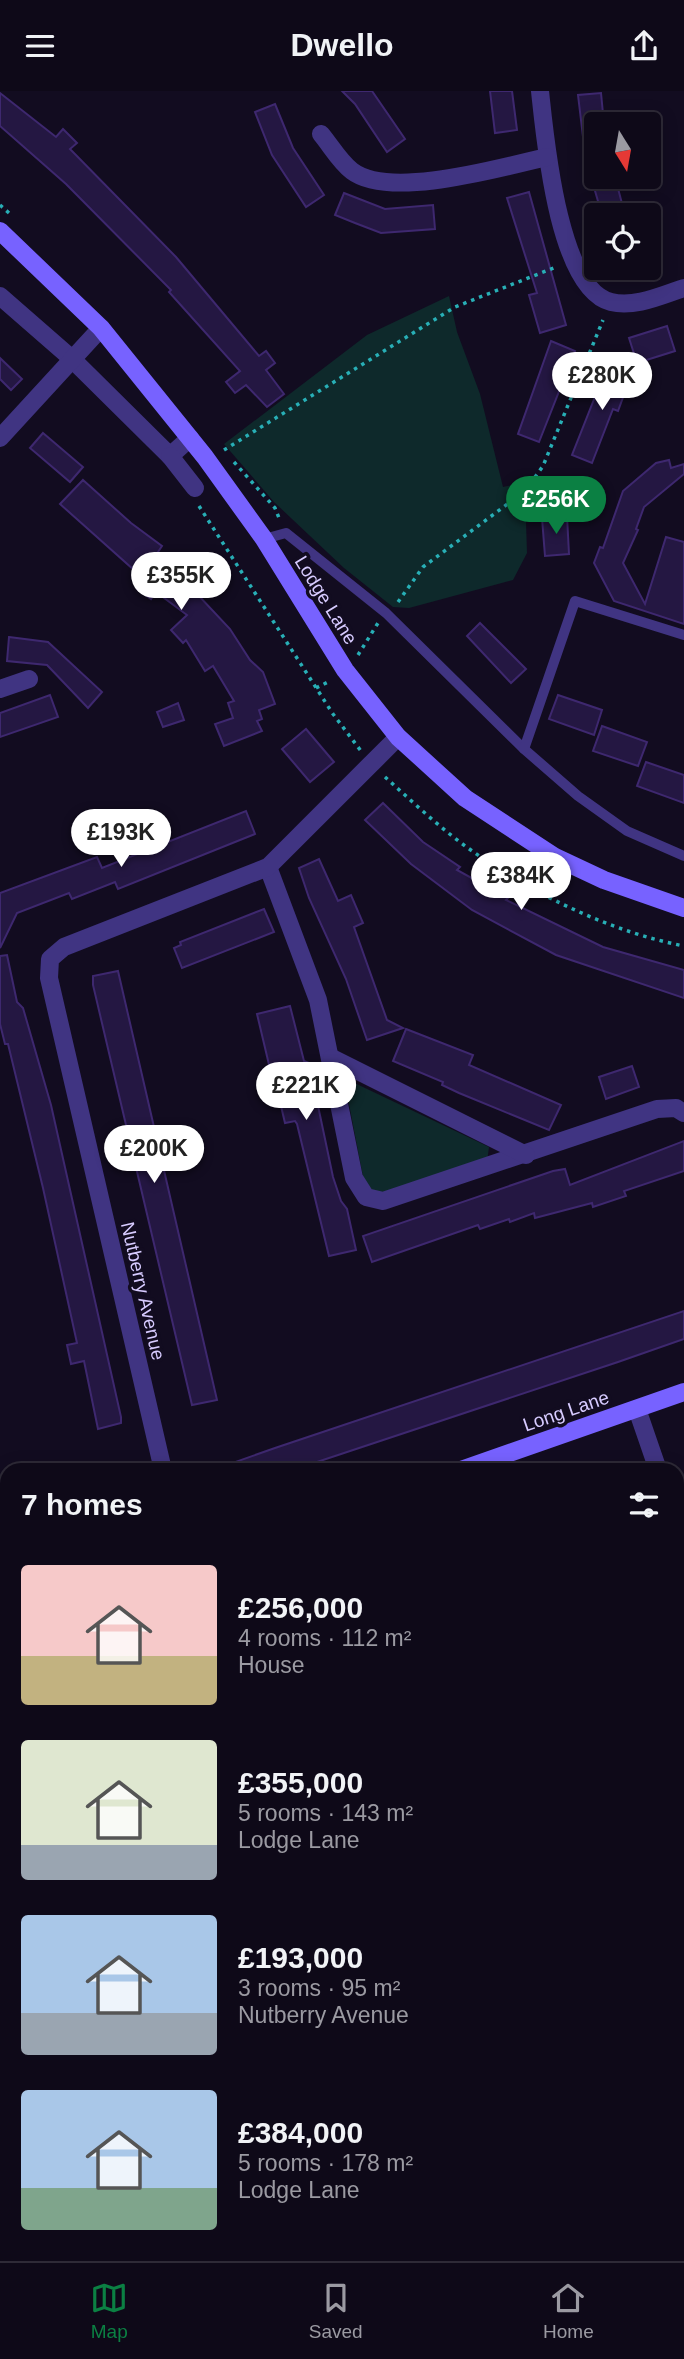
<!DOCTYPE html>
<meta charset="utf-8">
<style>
body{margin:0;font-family:Helvetica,sans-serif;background:#1c1725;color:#f1f3f6;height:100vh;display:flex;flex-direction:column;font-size:26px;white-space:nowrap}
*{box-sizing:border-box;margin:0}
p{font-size:23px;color:#9b9aa2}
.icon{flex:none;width:38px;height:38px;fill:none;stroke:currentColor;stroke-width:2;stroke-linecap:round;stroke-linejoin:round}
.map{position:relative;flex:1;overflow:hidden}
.details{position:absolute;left:0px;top:1372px;width:684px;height:798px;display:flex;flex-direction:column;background:#0e0918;border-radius:21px 21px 0 0;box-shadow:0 4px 18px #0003,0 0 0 2px #2e2a37}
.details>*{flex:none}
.needle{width:46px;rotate:169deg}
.controls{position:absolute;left:584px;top:21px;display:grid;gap:14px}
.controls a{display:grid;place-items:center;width:77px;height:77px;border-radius:7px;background:#0e0918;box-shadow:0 4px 18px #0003,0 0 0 2px #2e2a37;font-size:35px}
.price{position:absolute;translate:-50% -60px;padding:0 16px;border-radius:24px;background:#fff;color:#222;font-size:23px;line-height:46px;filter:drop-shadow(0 2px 4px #0008)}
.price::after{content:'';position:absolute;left:50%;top:42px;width:21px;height:16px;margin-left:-10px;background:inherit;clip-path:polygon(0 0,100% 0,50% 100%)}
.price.on{background:#0b8043;color:#fff}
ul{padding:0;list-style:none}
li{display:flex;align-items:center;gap:21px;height:175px;padding:0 21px}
li span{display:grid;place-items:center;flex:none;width:196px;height:140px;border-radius:7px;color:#555}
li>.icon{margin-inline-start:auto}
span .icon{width:84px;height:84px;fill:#fffc;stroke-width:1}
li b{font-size:30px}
h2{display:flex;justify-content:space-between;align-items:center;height:84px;padding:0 21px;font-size:30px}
header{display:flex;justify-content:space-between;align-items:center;height:91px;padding:0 21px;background:#0e0918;font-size:32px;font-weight:700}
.tabs{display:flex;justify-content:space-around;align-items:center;height:98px;border-top:2px solid #2e2a37;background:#0e0918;font-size:19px;color:#9b9aa2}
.tabs a{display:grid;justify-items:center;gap:4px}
.tabs .on{color:#0b8043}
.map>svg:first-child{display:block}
</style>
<header><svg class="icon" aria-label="menu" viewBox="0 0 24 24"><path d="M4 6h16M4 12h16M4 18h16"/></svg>Dwello<svg class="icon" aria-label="share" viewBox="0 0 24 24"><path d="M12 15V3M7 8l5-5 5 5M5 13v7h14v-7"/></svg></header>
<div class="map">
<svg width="684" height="2170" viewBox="0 0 684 2170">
<rect width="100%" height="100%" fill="#120c20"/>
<g fill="#0e292b">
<path d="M 449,205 L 457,241 L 480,303 L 503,396 L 521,392 L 525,400 L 527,462 L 513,489 L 409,517 L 393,516 L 344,477 L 274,411 L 224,353 L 367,244 Z"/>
<path d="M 344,987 L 489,1056 L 487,1071 L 389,1106 L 365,1096 Z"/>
<path d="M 0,1997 L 7,2010 L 7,2089 L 0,2091 Z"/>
</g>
<g fill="#241742" stroke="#3e286f" stroke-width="2">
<path d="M 342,0 L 372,0 L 405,48 L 387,61 L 355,13 Z"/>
<path d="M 490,0 L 512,0 L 517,39 L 495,42 Z"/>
<path d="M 0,2 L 56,46 L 63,38 L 77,52 L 70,58 L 176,166 L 259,265 L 266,260 L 275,272 L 266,279 L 284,303 L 267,316 L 246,294 L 235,302 L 226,291 L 240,280 L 169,201 L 171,199 L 66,93 L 0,35 Z"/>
<path d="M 601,2 L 604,33 L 597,33 L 597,70 L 586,71 L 578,4 Z"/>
<path d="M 275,13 L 293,57 L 324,104 L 306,116 L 272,64 L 255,21 Z"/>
<path d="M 591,86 L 615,86 L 625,124 L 602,124 Z"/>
<path d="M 529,101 L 566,234 L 540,242 L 529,204 L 537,202 L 507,107 Z"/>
<path d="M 344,102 L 385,118 L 433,114 L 435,138 L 381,142 L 355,132 L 335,124 Z"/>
<path d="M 667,235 L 675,260 L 637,272 L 629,247 Z"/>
<path d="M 551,250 L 575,260 L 539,351 L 518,343 Z"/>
<path d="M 0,267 L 22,288 L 11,299 L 0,288 Z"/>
<path d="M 608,273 L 632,282 L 618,320 L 613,318 L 592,372 L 572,364 Z"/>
<path d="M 43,342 L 83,376 L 70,391 L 30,357 Z"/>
<path d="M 669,369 L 671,377 L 684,373 L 684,383 L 644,416 L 636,438 L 638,439 L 623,472 L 645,513 L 666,446 L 684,451 L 684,533 L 614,510 L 594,472 L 600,456 L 603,457 L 623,400 L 656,372 Z"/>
<path d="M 83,389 L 131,432 L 162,455 L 156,464 L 173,476 L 169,482 L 199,505 L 230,538 L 250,569 L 263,581 L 275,613 L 259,619 L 262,628 L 257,630 L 262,640 L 224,655 L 215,633 L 233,627 L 228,612 L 234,610 L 213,575 L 205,580 L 186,549 L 183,552 L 171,539 L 187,524 L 156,501 L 151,508 L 137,498 L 144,488 L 60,413 Z"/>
<path d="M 567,425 L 569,463 L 545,465 L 542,427 Z"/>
<path d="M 480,532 L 526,578 L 511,592 L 467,545 Z"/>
<path d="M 9,546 L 48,551 L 102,601 L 88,617 L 47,574 L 7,570 Z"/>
<path d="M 50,604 L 58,626 L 0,646 L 0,622 Z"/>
<path d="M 558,604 L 602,619 L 594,644 L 549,628 Z"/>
<path d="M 178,612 L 184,629 L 163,636 L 157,621 Z"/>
<path d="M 602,635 L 647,651 L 638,675 L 593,660 Z"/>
<path d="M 306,638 L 334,671 L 310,691 L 282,658 Z"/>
<path d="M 646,671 L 684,684 L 684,712 L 637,695 Z"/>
<path d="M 383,712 L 423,751 L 460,776 L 457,779 L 508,807 L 506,809 L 603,856 L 684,879 L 684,907 L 556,864 L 472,819 L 411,773 L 365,729 Z"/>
<path d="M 246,720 L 255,743 L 118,798 L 115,791 L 72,808 L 69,802 L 17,822 L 0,857 L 0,802 L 97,766 L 102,777 Z"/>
<path d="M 319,768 L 338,810 L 351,804 L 363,832 L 354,836 L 387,929 L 403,937 L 367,949 L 346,888 L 309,807 L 299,777 Z"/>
<path d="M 264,818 L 274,841 L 182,877 L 174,857 L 181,854 L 180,851 Z"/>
<path d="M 7,864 L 17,911 L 23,917 L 51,1014 L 121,1326 L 121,1332 L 98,1338 L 84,1270 L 71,1273 L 67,1254 L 77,1252 L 43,1097 L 8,953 L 5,953 L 0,933 L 0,865 Z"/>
<path d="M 118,880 L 217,1309 L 192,1314 L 93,894 L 93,885 Z"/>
<path d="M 290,915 L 304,970 L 309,972 L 333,1086 L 341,1110 L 347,1118 L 356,1159 L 329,1165 L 297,1033 L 295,1030 L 285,1032 L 277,998 L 275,999 L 257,923 Z"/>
<path d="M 406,938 L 473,964 L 469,974 L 561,1014 L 549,1039 L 459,1002 L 442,994 L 443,991 L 393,970 Z"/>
<path d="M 632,975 L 639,996 L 606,1008 L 599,986 Z"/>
<path d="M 684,1050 L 684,1080 L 624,1100 L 626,1105 L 593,1116 L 592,1112 L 535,1127 L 534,1122 L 510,1131 L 509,1128 L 480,1138 L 478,1134 L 372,1171 L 363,1145 L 553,1080 L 565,1078 L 570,1094 Z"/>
<path d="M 684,1220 L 684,1248 L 618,1271 L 293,1379 L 222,1379 L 221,1376 L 275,1357 Z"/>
</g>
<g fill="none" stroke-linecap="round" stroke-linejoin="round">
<g stroke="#28afb6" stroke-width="3.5" stroke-dasharray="3.5 5" stroke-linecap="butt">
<path d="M 0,114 L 9,122"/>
<path d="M 224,359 L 455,216 L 556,176"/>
<path d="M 234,371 L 275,417 L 279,427"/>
<path d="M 199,415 L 333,623 L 361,660"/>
<path d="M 398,511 L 423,476 L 525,400 L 543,375 L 603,229"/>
<path d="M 358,564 L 378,532"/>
<path d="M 316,597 L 330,590"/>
<path d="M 385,686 C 414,712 443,740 475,762 C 535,804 612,841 684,855"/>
<path d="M 74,2163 L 75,2170"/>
<path d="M 93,2170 L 115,2163"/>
</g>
<g stroke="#403482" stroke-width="10">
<path d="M 264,448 L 286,442 L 386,522 L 524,658 L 578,705 L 627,740 L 684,765"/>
<path d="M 524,658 L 575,510 L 684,544"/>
<path d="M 677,1882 L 684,1879"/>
<path d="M 677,1948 L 684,1946"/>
<path d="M 677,1992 L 684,1995"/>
<path d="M 214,2170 L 216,2163"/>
</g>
<g stroke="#403482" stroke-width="18">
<path d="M 540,0 C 545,46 558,198 611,211 C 635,217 662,204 684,197"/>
<path d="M 321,43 C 331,55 340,71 352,80 C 390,109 503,76 547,66"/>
<path d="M 0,205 L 71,267 L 170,365 L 190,347"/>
<path d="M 0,347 L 101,237"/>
<path d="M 170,365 L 195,397"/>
<path d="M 0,598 L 29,588"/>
<path d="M 268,776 L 318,909 L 354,1087 L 366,1106 L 383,1110 L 657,1018 L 676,1017 L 684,1022"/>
<path d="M 332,967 L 526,1064"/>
<path d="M 637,1318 L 658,1379"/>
<path d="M 163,1379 L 49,887 L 50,868 L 64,856 L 268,776 L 398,646"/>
<path d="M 677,1434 L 684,1453"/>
<path d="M 677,1520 L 684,1518"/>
<path d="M 0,1759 L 7,1757"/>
<path d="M 0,1904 L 7,1924"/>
<path d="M 299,2170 L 300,2163"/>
</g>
<g stroke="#7762ff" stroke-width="18">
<path d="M 0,140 L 101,237 L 205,366 L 264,448 L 345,579 L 398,646 L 465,707 L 555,766 L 604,789 L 684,817"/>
<path d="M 461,1379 L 684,1301"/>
<path d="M 0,1501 L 7,1500"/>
<path d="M 0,2109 L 7,2106"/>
<path d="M 677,2134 L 684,2137"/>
</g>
</g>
<g text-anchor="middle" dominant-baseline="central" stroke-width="7" stroke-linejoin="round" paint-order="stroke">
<g font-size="19" fill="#d7cbff" stroke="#120c20">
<text transform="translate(326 509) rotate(58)">Lodge Lane</text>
<text transform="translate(143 1200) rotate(77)">Nutberry Avenue</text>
<text transform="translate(566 1320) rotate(-19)">Long Lane</text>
</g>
</g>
</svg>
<div class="controls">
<a><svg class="needle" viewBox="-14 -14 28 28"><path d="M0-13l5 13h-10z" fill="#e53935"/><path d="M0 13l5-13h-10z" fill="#9b9aa2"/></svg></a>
<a><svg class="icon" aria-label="locate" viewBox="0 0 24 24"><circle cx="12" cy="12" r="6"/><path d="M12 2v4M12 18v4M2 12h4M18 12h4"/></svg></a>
</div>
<b class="price" style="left:602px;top:321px">£280K</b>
<b class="price on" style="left:556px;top:445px">£256K</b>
<b class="price" style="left:181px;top:521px">£355K</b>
<b class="price" style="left:121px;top:778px">£193K</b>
<b class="price" style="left:521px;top:821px">£384K</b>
<b class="price" style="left:306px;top:1031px">£221K</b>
<b class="price" style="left:154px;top:1094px">£200K</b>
<section class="details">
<h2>7 homes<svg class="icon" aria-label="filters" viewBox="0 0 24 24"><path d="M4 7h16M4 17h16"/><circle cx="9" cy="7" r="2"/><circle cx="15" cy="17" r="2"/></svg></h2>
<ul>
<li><span style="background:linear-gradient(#f6c9c9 65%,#c2b280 0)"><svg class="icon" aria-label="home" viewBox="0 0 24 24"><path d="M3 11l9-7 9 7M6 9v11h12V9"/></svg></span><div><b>£256,000</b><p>4 rooms · 112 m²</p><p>House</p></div></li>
<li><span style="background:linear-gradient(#dfe7d0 75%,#9aa5b1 0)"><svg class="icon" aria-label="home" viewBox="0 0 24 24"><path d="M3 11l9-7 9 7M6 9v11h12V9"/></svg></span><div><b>£355,000</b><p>5 rooms · 143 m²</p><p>Lodge Lane</p></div></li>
<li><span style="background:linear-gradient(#a9c7e8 70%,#9aa5b1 0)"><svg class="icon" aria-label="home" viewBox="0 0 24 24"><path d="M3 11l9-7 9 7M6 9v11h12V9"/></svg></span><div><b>£193,000</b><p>3 rooms · 95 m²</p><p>Nutberry Avenue</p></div></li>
<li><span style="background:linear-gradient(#a9c7e8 70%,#7fa58c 0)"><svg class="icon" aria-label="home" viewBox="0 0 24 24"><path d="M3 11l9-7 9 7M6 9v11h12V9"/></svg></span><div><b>£384,000</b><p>5 rooms · 178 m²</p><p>Lodge Lane</p></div></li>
</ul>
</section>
</div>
<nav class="tabs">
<a class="on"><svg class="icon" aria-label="map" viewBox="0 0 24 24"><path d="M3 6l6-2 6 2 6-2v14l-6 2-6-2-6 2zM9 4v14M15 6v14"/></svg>Map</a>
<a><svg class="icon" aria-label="saved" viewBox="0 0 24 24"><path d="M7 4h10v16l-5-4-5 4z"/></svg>Saved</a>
<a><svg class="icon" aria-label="home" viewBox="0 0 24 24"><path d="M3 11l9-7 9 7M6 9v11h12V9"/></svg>Home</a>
</nav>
